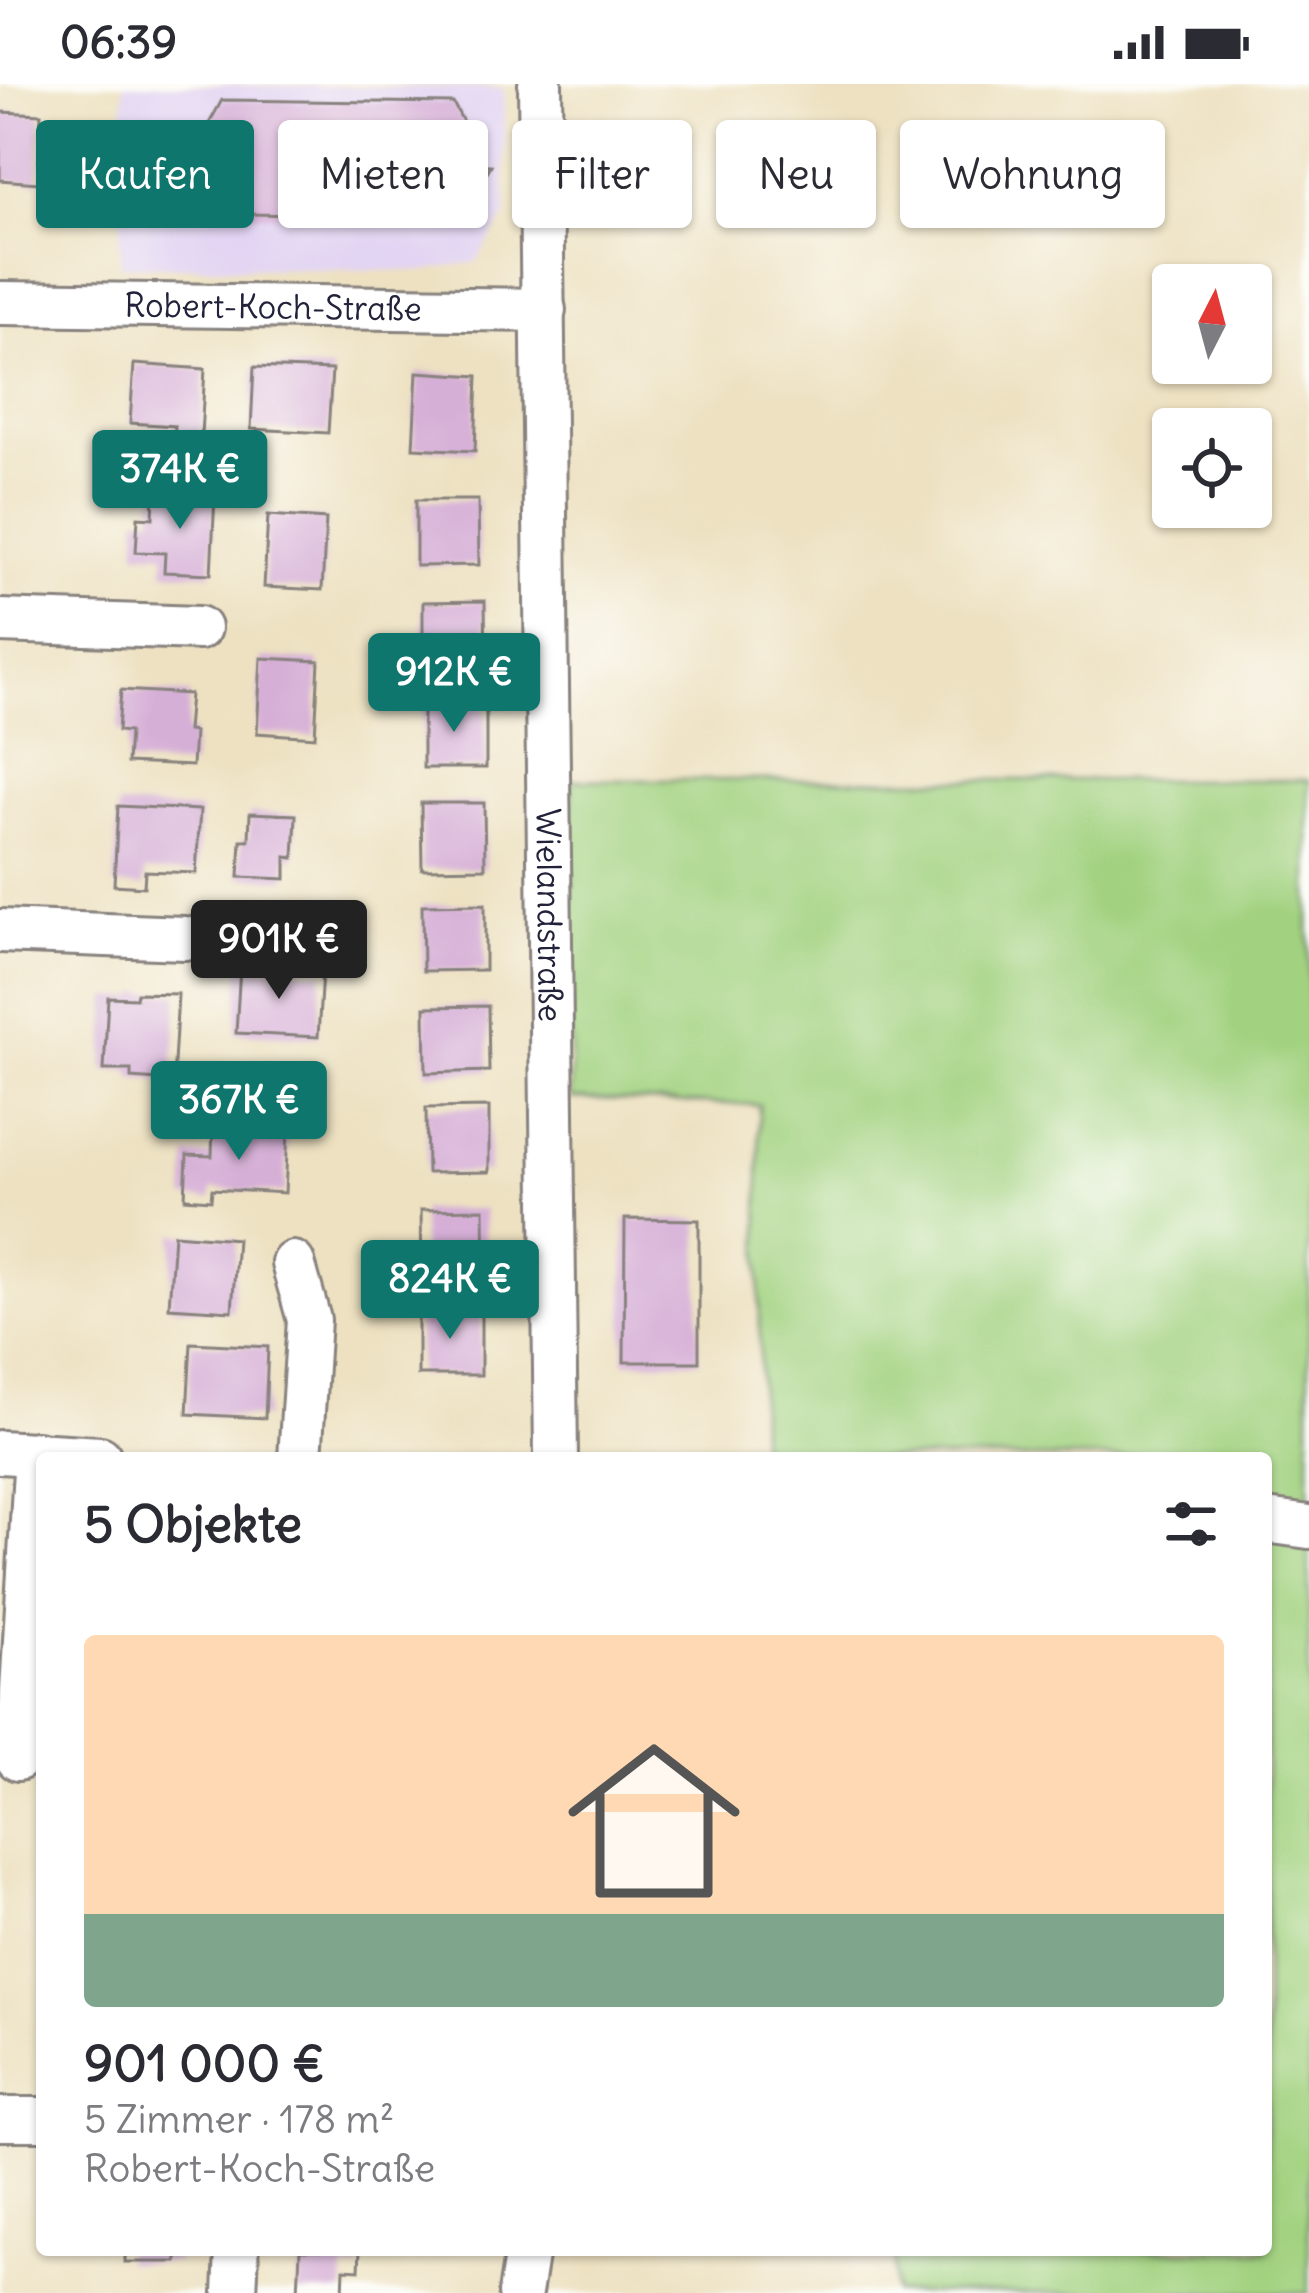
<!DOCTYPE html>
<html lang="de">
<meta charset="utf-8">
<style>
body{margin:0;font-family:Delius,sans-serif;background:#f7f7f7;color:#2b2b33;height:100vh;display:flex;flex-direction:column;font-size:45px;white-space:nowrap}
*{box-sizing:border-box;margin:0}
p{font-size:39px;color:#7c7c81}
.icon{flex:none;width:66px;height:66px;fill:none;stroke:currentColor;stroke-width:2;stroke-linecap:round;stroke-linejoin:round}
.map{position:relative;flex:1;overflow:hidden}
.side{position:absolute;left:36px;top:1368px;width:1236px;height:804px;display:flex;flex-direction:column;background:#fff;border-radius:12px;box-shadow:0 3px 9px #0004}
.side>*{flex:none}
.guide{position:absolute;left:36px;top:36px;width:1239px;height:108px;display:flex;gap:24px}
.needle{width:78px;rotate:6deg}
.controls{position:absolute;left:1152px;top:180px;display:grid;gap:24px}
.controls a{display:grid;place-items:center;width:120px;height:120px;border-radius:12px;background:#fff;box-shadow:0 3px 9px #0004;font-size:60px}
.price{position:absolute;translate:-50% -102px;padding:0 27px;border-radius:12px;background:#0f766e;color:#fff;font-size:39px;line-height:78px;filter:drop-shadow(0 3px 6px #0008)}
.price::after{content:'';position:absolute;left:50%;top:72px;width:36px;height:27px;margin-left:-18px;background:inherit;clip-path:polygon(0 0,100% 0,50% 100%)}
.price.current{background:#222;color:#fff}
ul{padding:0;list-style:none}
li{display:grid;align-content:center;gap:24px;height:636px;padding:0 48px}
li+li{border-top:3px solid #e1e1e2}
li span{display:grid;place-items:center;height:372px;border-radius:12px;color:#555}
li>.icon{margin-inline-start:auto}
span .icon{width:216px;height:216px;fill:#fffc;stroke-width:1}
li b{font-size:51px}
h2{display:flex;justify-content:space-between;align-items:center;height:144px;padding:0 48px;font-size:51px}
.tag{padding:0 42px;border-radius:12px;background:#fff;box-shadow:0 3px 9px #0004;font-size:42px;line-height:108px}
.tag.current{background:#0f766e;color:#fff}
.status{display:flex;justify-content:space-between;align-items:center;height:84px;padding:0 60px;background:#fff;direction:ltr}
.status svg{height:33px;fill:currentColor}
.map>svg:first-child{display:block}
</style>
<div class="status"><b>06:39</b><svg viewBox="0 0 49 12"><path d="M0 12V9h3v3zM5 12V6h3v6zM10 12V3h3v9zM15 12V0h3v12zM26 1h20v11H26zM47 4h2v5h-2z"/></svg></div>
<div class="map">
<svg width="1309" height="2209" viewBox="0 0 1309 2209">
<rect width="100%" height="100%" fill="#fdfcf7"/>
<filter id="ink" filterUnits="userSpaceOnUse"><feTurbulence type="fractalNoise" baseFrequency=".00833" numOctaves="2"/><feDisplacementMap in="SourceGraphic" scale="24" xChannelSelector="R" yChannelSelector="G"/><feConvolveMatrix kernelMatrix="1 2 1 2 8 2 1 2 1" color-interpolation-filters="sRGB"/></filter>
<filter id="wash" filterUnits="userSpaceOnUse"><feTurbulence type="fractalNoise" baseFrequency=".004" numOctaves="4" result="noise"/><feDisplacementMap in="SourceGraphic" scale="48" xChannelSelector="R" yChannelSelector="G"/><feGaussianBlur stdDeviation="2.7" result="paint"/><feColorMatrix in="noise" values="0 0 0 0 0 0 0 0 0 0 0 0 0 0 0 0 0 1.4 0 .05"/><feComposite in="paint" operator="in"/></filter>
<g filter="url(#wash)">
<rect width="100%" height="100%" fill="#ede1c1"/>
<path fill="#e2d4f3" d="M 124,0 L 503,4 L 506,132 L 476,178 L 422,187 L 120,181 Z"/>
<g fill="#a2d280" stroke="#627a5e" stroke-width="3">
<path d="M 572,696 L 1309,696 L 1309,1430 L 1266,1423 L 1266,1374 L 760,1374 L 759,1021 L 571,1015 Z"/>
<path d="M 1266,1449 L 1309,1452 L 1309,2209 L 894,2209 L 895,2166 L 1266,2166 Z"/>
</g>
<g id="blocks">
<g fill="#d6afd7">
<path d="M 222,16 L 453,19 L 480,69 L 456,69 L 456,79 L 491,81 L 461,133 L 158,129 L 130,78 L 219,80 L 219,68 L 194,67 Z"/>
<path d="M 0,28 L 41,30 L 38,99 L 0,96 Z"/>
<path d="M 134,280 L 205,285 L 200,367 L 173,365 L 175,342 L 130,339 Z"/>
<path d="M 254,283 L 332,286 L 328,349 L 251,345 Z"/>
<path d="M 417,288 L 478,292 L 475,367 L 413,364 Z"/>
<path d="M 154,410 L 215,412 L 211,490 L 164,488 L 165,469 L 136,468 L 138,433 L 153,434 Z"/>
<path d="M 416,416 L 478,416 L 479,481 L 416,482 Z"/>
<path d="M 268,431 L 326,435 L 322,506 L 264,503 Z"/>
<path d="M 485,517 L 486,583 L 423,583 L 423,518 Z"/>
<path d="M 261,574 L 319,577 L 315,653 L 257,649 Z"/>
<path d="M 121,606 L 190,610 L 187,647 L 194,648 L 192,682 L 127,679 L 129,648 L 118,647 Z"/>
<rect x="423" y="618" width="63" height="66"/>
<path d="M 421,719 L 484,719 L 485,784 L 422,785 Z"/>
<path d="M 118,722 L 200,726 L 196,789 L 145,787 L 144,803 L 114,801 Z"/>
<path d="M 250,729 L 296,731 L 294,774 L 286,773 L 286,795 L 239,793 L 241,756 L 249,756 Z"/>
<path d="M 485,820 L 485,886 L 423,887 L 422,821 Z"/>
<path d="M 240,883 L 322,888 L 318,953 L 236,949 Z"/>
<path d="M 137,909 L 178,910 L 173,997 L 131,994 L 131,986 L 104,986 L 108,913 L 136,914 Z"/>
<path d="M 488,922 L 489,987 L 426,989 L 425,923 Z"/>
<path d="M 489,1023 L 489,1088 L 427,1089 L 426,1024 Z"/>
<path d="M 213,1043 L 288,1047 L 285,1109 L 212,1105 L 211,1116 L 185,1114 L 187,1071 L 212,1072 Z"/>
<path d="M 484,1125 L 485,1190 L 422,1191 L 421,1126 Z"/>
<path d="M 625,1135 L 699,1136 L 699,1278 L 624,1278 Z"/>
<path d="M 174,1150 L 237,1155 L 232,1227 L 169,1223 Z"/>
<path d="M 481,1225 L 481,1291 L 418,1291 L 418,1226 Z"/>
<path d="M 191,1259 L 268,1263 L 265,1334 L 187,1330 Z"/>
<rect x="125" y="2166" width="52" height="12"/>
<path d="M 300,2166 L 360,2166 L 359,2186 L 344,2185 L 343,2209 L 298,2209 Z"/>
</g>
</g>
</g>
<g filter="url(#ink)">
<use href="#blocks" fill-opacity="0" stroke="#88827e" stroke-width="3"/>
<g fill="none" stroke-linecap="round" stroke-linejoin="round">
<defs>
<g id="minor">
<path id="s1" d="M 540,0 L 556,1374"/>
<path id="s2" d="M 0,219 L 544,226"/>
<path d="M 0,537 L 199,544"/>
<path d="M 0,847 L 185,854"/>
<path d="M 293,1179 L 309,1236 L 300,1374"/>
<path d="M 0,1368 L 100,1374"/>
<path d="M 1266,1437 L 1309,1443"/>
<path d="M 18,1675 L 36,1369"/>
<path d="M 0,2035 L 42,2035"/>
<path d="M 235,2209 L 237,2166"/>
<path d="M 520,2209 L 527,2166"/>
</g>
</defs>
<use href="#minor" stroke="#88827e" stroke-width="48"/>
<use href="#minor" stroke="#fff" stroke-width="42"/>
</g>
</g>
<g text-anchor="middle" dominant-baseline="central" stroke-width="10" stroke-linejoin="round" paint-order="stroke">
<g font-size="33" fill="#22223b" stroke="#fdfcf7">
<text stroke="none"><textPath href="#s2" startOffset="273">Robert-Koch-Straße</textPath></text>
<text stroke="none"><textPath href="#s1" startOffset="831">Wielandstraße</textPath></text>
</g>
</g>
</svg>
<div class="controls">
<a><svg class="needle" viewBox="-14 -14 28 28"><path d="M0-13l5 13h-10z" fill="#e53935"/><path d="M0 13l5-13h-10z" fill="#7c7c81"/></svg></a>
<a><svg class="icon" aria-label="locate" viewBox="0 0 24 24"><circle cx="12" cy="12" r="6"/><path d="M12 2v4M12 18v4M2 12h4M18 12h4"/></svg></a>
</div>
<b class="price" style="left:180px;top:448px">374K €</b>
<b class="price" style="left:454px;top:651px">912K €</b>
<b class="price current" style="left:279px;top:918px">901K €</b>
<b class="price" style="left:239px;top:1079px">367K €</b>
<b class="price" style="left:450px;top:1258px">824K €</b>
<div class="guide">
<a class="tag current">Kaufen</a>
<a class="tag">Mieten</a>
<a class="tag">Filter</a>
<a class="tag">Neu</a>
<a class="tag">Wohnung</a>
</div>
<section class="side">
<h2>5 Objekte<svg class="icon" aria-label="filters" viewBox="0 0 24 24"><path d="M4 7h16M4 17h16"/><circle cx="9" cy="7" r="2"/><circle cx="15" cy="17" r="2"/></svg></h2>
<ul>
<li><span style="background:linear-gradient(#ffd9b3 75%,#7fa58c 0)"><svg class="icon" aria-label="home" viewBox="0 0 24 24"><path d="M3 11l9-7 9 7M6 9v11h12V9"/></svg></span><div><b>901 000 €</b><p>5 Zimmer · 178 m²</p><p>Robert-Koch-Straße</p></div></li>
</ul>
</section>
</div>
